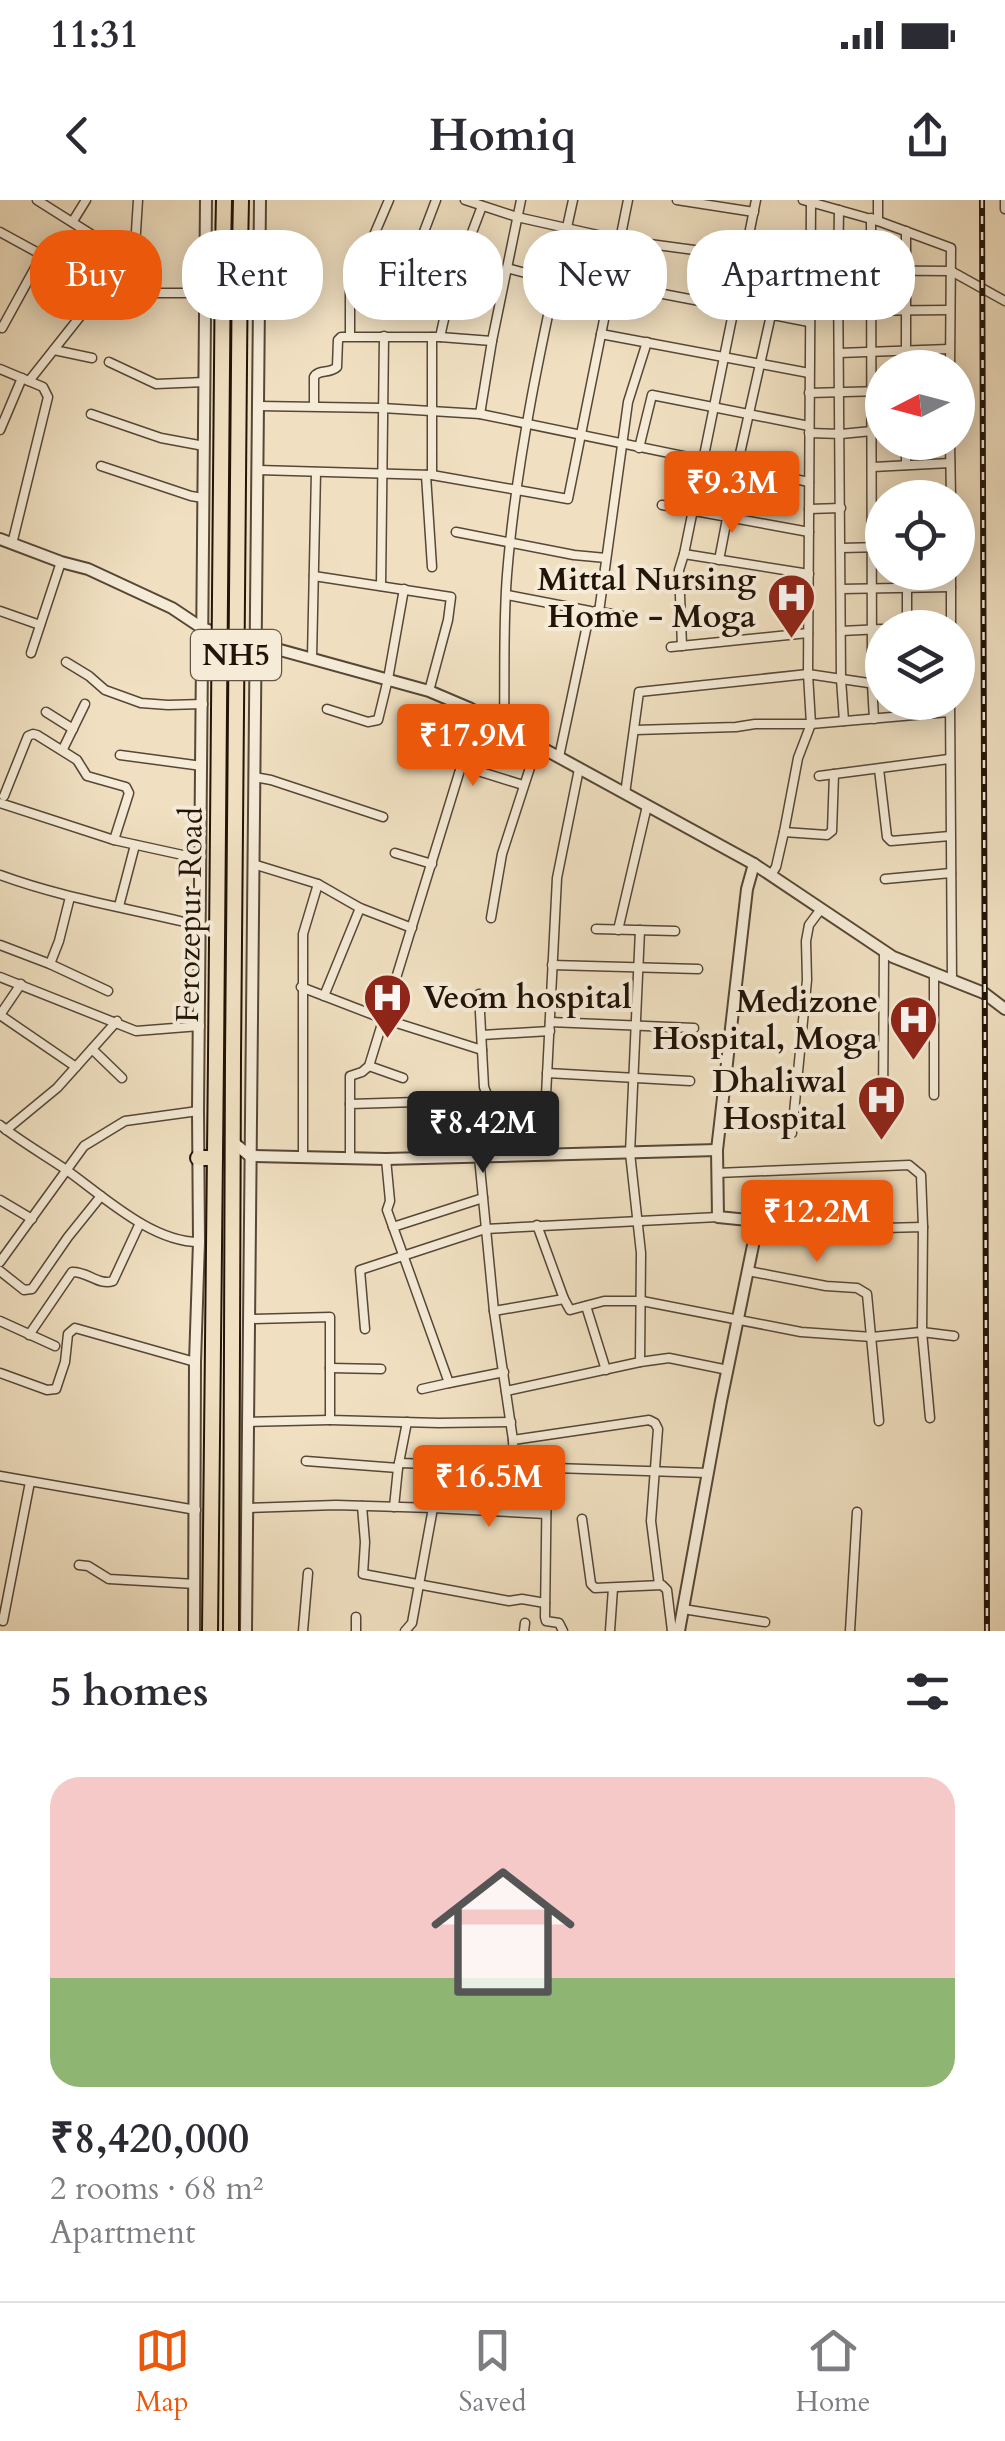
<!DOCTYPE html>
<meta charset="utf-8">
<style>
body{margin:0;font-family:Cardo,serif;background:#f7f7f7;color:#2b2b33;height:100vh;display:flex;flex-direction:column;font-size:38px;white-space:nowrap}
*{box-sizing:border-box;margin:0}
p{font-size:32px;color:#7c7c81}
.icon{flex:none;width:55px;height:55px;fill:none;stroke:currentColor;stroke-width:2;stroke-linecap:round;stroke-linejoin:round}
.map{position:relative;height:1431px;overflow:hidden}
.side{display:flex;flex-direction:column;background:#fff;flex:1}
.side>*{flex:none}
.top-card{position:absolute;left:30px;top:30px;width:945px;height:90px;display:flex;gap:20px}
.needle{width:65px;rotate:264deg}
.fabs{position:absolute;left:865px;top:150px;display:grid;gap:20px}
.fabs a{display:grid;place-items:center;width:110px;height:110px;border-radius:50%;background:#fff;box-shadow:0 5px 25px #0003;font-size:50px}
.price{position:absolute;translate:-50% -85px;padding:0 22px;border-radius:10px;background:#ea580c;color:#fff;font-size:32px;line-height:65px;filter:drop-shadow(0 2px 5px #0008)}
.price::after{content:'';position:absolute;left:50%;top:60px;width:30px;height:22px;margin-left:-15px;background:inherit;clip-path:polygon(0 0,100% 0,50% 100%)}
.price.selected{background:#222;color:#fff}
ul{padding:0;list-style:none}
li{display:grid;align-content:center;gap:20px;height:530px;padding:0 50px}
li+li{border-top:2px solid #e1e1e2}
li span{display:grid;place-items:center;height:310px;border-radius:30px;color:#555}
li>.icon{margin-inline-start:auto}
span .icon{width:180px;height:180px;fill:#fffc;stroke-width:1}
li b{font-size:42px}
h2{display:flex;justify-content:space-between;align-items:center;height:120px;padding:0 50px;font-size:42px}
.tag{padding:0 35px;border-radius:40px;background:#fff;box-shadow:0 5px 25px #0003;font-size:35px;line-height:90px}
.tag.selected{background:#ea580c;color:#fff}
.status{display:flex;justify-content:space-between;align-items:center;height:70px;padding:0 50px;background:#fff;direction:ltr}
.status svg{height:28px;fill:currentColor}
header{display:flex;justify-content:space-between;align-items:center;height:130px;padding:0 50px;background:#fff;font-size:45px;font-weight:600}
.tabs{display:flex;justify-content:space-around;align-items:center;height:140px;border-top:2px solid #e1e1e2;background:#fff;font-size:28px;color:#7c7c81}
.tabs a{display:grid;justify-items:center;gap:5px}
.tabs .selected{color:#ea580c}
.map>svg:first-child{display:block}
</style>
<div class="status"><b>11:31</b><svg viewBox="0 0 49 12"><path d="M0 12V9h3v3zM5 12V6h3v6zM10 12V3h3v9zM15 12V0h3v12zM26 1h20v11H26zM47 4h2v5h-2z"/></svg></div>
<header><svg class="icon" aria-label="back" viewBox="0 0 24 24"><path d="M15 5l-7 7 7 7"/></svg>Homiq<svg class="icon" aria-label="share" viewBox="0 0 24 24"><path d="M12 15V3M7 8l5-5 5 5M5 13v7h14v-7"/></svg></header>
<div class="map">
<svg width="1005" height="1431" viewBox="0 0 1005 1431">
<rect width="100%" height="100%" fill="#f0e0c1"/>
<filter id="stains"><feTurbulence type="fractalNoise" baseFrequency=".002" numOctaves="4"/><feColorMatrix values="0 0 0 0 .2 0 0 0 0 .09 0 0 0 0 .02 0 0 0 .5 -.17"/></filter>
<radialGradient id="worn" r=".72"><stop offset=".6" stop-color="#630" stop-opacity="0"/><stop offset="1" stop-color="#630" stop-opacity=".3"/></radialGradient>
<g fill="none" stroke-linecap="round" stroke-linejoin="round">
<defs>
<g id="minor">
<path d="M 37,0 L 127,57"/>
<path d="M 465,0 L 517,17 L 620,40 L 746,57 L 809,70 L 951,71 L 1005,101"/>
<path d="M 677,0 L 754,12"/>
<path d="M 803,0 L 878,21 L 951,48 L 950,168"/>
<path d="M 878,0 L 878,21"/>
<path d="M 1005,0 L 1005,9"/>
<path d="M 839,10 L 838,71 L 841,479 L 844,521"/>
<path d="M 871,18 L 872,484 L 874,519"/>
<path d="M 73,21 L 86,0"/>
<path d="M 906,31 L 906,168"/>
<path d="M 0,32 L 53,61 L 98,93 L 206,93"/>
<path d="M 422,37 L 436,0"/>
<path d="M 366,53 L 451,88"/>
<path d="M 507,68 L 556,81 L 609,91"/>
<path d="M 611,84 L 809,122"/>
<path d="M 838,111 L 949,110"/>
<path d="M 2,128 L 42,55"/>
<path d="M 601,134 L 809,173"/>
<path d="M 350,136 L 350,91 L 389,0"/>
<path d="M 440,137 L 451,88 L 482,6"/>
<path d="M 54,150 L 92,158"/>
<path d="M 839,153 L 949,149"/>
<path d="M 109,162 L 156,184 L 205,182"/>
<path d="M 0,169 L 43,187 L 48,197 L 12,344"/>
<path d="M 29,181 L 135,47 L 138,0"/>
<path d="M 809,193 L 882,191"/>
<path d="M 259,206 L 382,208 L 480,214 L 809,282"/>
<path d="M 314,206 L 314,177 C 318,169 330,174 337,167 L 338,140 L 341,137 L 440,137 L 492,141"/>
<path d="M 91,214 L 161,238 L 204,246"/>
<path d="M 480,214 L 492,141 L 521,0"/>
<path d="M 0,230 L 22,178"/>
<path d="M 809,233 L 841,234 L 882,230"/>
<path d="M 906,242 L 906,265"/>
<path d="M 950,242 L 951,298"/>
<path d="M 639,248 L 652,195 L 809,226"/>
<path d="M 101,266 L 191,296 L 203,298"/>
<path d="M 873,267 L 950,263"/>
<path d="M 258,270 L 432,275 L 568,299 L 628,0"/>
<path d="M 426,275 L 432,367"/>
<path d="M 432,275 L 432,137"/>
<path d="M 662,305 L 809,332"/>
<path d="M 809,309 L 841,308"/>
<path d="M 456,332 L 574,355 L 606,358"/>
<path d="M 841,348 L 882,347"/>
<path d="M 684,354 L 809,374"/>
<path d="M 719,360 L 737,267 L 771,115"/>
<path d="M 951,372 L 951,428"/>
<path d="M 314,376 L 451,397 L 448,420 L 429,491"/>
<path d="M 381,386 L 384,136"/>
<path d="M 841,389 L 951,387"/>
<path d="M 507,395 L 590,411 L 559,557"/>
<path d="M 0,411 L 40,425"/>
<path d="M 595,411 L 628,417"/>
<path d="M 599,412 L 628,202 L 647,142"/>
<path d="M 907,428 L 907,372"/>
<path d="M 841,431 L 882,429"/>
<path d="M 682,446 L 679,370 L 684,354 L 756,0"/>
<path d="M 671,447 L 808,433"/>
<path d="M 31,453 L 61,362"/>
<path d="M 312,458 L 316,272"/>
<path d="M 66,462 L 89,476 L 105,490 L 141,503 L 168,505 L 203,504"/>
<path d="M 950,502 L 952,780"/>
<path d="M 327,509 L 368,522 L 378,520 L 388,479 L 404,389"/>
<path d="M 46,512 L 73,529"/>
<path d="M 504,527 C 505,477 503,425 507,375 C 517,249 546,123 573,0"/>
<path d="M 635,530 L 736,527 L 755,524 L 811,524 L 949,512"/>
<path d="M 63,549 L 85,504"/>
<path d="M 438,554 L 462,566 L 523,585"/>
<path d="M 120,555 L 202,566"/>
<path d="M 879,569 L 887,637 L 891,641 L 950,636"/>
<path d="M 819,576 L 949,559"/>
<path d="M 254,577 L 271,580 L 383,617"/>
<path d="M 625,594 L 639,492 L 808,474 L 882,485"/>
<path d="M 4,596 L 28,536 L 33,534 L 37,535 L 77,560 L 87,576 L 126,587 L 129,593 L 114,640"/>
<path d="M 0,603 L 114,640 L 201,659"/>
<path d="M 784,632 L 827,635 L 832,631 L 834,574"/>
<path d="M 395,653 L 432,664"/>
<path d="M 253,664 L 318,684 L 360,708 L 412,728"/>
<path d="M 0,675 C 65,699 134,709 201,726"/>
<path d="M 771,675 L 776,667 L 784,632 L 798,558 L 811,524 L 808,474 L 811,2"/>
<path d="M 885,679 L 951,673"/>
<path d="M 119,706 L 135,645"/>
<path d="M 491,718 L 502,654 L 537,546"/>
<path d="M 596,729 L 675,731"/>
<path d="M 618,730 L 647,606"/>
<path d="M 640,730 L 630,953 L 641,1053 L 640,1162"/>
<path d="M 0,745 L 50,764 L 108,791"/>
<path d="M 50,764 L 59,741 L 70,697"/>
<path d="M 552,765 L 698,769"/>
<path d="M 0,777 L 136,831 L 200,826"/>
<path d="M 301,787 L 384,819 L 482,850"/>
<path d="M 479,794 L 484,887 L 511,956"/>
<path d="M 324,796 L 360,708"/>
<path d="M 0,815 L 76,867"/>
<path d="M 0,815 L 21,784"/>
<path d="M 550,822 L 694,828"/>
<path d="M 482,835 L 550,831"/>
<path d="M 92,849 L 122,878"/>
<path d="M 369,866 L 403,878"/>
<path d="M 547,873 L 690,881"/>
<path d="M 934,895 L 934,775"/>
<path d="M 350,904 L 350,876 L 362,872 L 369,866 L 464,557 L 480,514"/>
<path d="M 883,910 L 884,751"/>
<path d="M 0,925 C 20,941 43,954 65,969 C 102,995 151,1042 199,1042"/>
<path d="M 6,930 L 57,888 L 117,821"/>
<path d="M 792,933 L 807,780 L 806,741 L 809,725 L 821,709"/>
<path d="M 543,955 L 557,678 L 579,569"/>
<path d="M 479,957 L 494,1111 L 513,1240"/>
<path d="M 303,958 L 303,734 L 318,684"/>
<path d="M 350,958 L 350,904 L 417,902 L 422,906 L 424,958"/>
<path d="M 386,959 L 390,1001 L 387,1010 L 449,1183 L 504,1172"/>
<path d="M 717,973 L 909,965 L 921,975 L 923,1027"/>
<path d="M 0,1000 L 32,1019"/>
<path d="M 758,1021 L 803,1030 L 923,1027 L 922,1132 L 930,1218"/>
<path d="M 537,1025 L 564,1099 L 570,1110 L 604,1101 L 642,1101 L 801,1132 L 872,1137 L 922,1132 L 954,1136"/>
<path d="M 393,1027 L 483,998"/>
<path d="M 0,1062 L 84,946 L 125,921 L 198,911"/>
<path d="M 0,1071 L 24,1090 L 32,1089 L 68,1037 L 101,996"/>
<path d="M 748,1071 L 826,1086 L 857,1088 L 867,1094 L 879,1221"/>
<path d="M 586,1106 L 606,1170"/>
<path d="M 494,1111 L 564,1099"/>
<path d="M 250,1119 L 330,1117 L 330,1220 L 439,1223 L 511,1222"/>
<path d="M 0,1121 L 55,1146"/>
<path d="M 365,1129 L 360,1070 L 485,1029 L 718,1017"/>
<path d="M 29,1135 L 72,1072 C 87,1071 99,1086 113,1081 L 140,1023"/>
<path d="M 330,1168 L 381,1169"/>
<path d="M 0,1173 L 47,1190 L 56,1189 L 65,1162 L 68,1134 L 75,1128 L 195,1162"/>
<path d="M 422,1189 L 449,1183"/>
<path d="M 506,1191 L 640,1162 L 669,1158 L 728,1170"/>
<path d="M 248,1222 L 330,1220"/>
<path d="M 306,1261 L 398,1268 L 407,1222"/>
<path d="M 399,1263 L 708,1273"/>
<path d="M 514,1267 L 513,1240 L 649,1220 L 655,1223 L 658,1229 L 651,1321 L 659,1384"/>
<path d="M 547,1268 L 545,1417 L 546,1421 L 559,1423 L 563,1431"/>
<path d="M 0,1276 L 196,1310"/>
<path d="M 362,1306 L 365,1342 L 363,1374 L 509,1401 L 522,1399 L 545,1403"/>
<path d="M 394,1307 L 398,1268"/>
<path d="M 248,1308 L 336,1305 L 433,1308 L 412,1423 L 405,1431"/>
<path d="M 433,1308 L 546,1314"/>
<path d="M 582,1319 L 591,1384 L 595,1388 L 662,1385 L 667,1390 L 672,1431"/>
<path d="M 79,1365 L 88,1366 L 109,1379 L 195,1384"/>
<path d="M 683,1409 L 765,1422"/>
<path d="M 3,1421 L 30,1282"/>
<path d="M 303,1431 L 308,1373"/>
<path d="M 356,1431 L 356,1417"/>
<path d="M 524,1431 L 525,1423"/>
<path d="M 610,1431 L 613,1388"/>
<path d="M 850,1431 L 857,1312"/>
</g>
<g id="tertiary">
<path d="M 0,339 L 61,362 L 88,369 L 172,408 L 202,428 L 211,431 L 429,491 L 469,508 L 754,664 L 893,757 L 984,793 L 1005,809"/>
<path d="M 234,943 L 250,956 L 386,959 L 717,950"/>
<path d="M 194,1431 L 195,1162 L 199,1042 L 198,911 L 206,0"/>
<path d="M 246,1431 L 260,0"/>
<path d="M 679,1431 L 721,1201 L 758,1021 L 718,1017 L 717,950 L 747,689 L 754,664"/>
</g>
<g id="trunk">
<path d="M 240,51 L 241,0"/>
<path d="M 223,52 L 224,0"/>
<path d="M 198,958 L 215,958"/>
<path d="M 210,1431 L 216,858"/>
<path d="M 231,1431 L 233,858"/>
</g>
</defs>
<use href="#minor" stroke="#564736" stroke-width="11"/>
<use href="#tertiary" stroke="#564736" stroke-width="14"/>
<use href="#trunk" stroke="#221408" stroke-width="18"/>
<use href="#minor" stroke="#f5ebd7" stroke-width="8"/>
<use href="#tertiary" stroke="#f5ebd7" stroke-width="10"/>
<use href="#trunk" stroke="#f0e0c1" stroke-width="14"/>
<defs>
<path id="rail" d="M 982,0 L 987,1431"/>
</defs>
<use href="#rail" stroke="#221408" stroke-width="6"/>
<use href="#rail" stroke="#f5ebd7" stroke-width="2.5" stroke-dasharray="8" stroke-linecap="butt"/>
<defs>
<g id="trunk-bridge">
<path d="M 216,858 L 223,52"/>
<path d="M 233,858 L 240,51"/>
</g>
</defs>
<use href="#trunk-bridge" stroke="#221408" stroke-width="18" stroke-linecap="butt"/>
<use href="#trunk-bridge" stroke="#f0e0c1" stroke-width="14"/>
</g>
<defs>
<symbol id="hospital-pin" viewBox="-11 -11 22 30"><path d="M0 17L-7.5 6A9.5 9.5 0 1 1 7.5 6Z" fill="#8f2418" stroke="#f5ebd7"/><path d="M-5-5h3v3.5h4V-5h3V5h-3V1.5h-4V5h-3Z" fill="#fff"/></symbol>
</defs>
<g fill-rule="evenodd">
<use href="#hospital-pin" x="764" y="370" width="55" height="75"/>
<use href="#hospital-pin" x="360" y="770" width="55" height="75"/>
<use href="#hospital-pin" x="886" y="792" width="55" height="75"/>
<use href="#hospital-pin" x="854" y="872" width="55" height="75"/>
</g>
<g text-anchor="middle" dominant-baseline="central" stroke-width="8" stroke-linejoin="round" paint-order="stroke">
<rect fill="#f5ebd7" stroke="#615446" stroke-width="2.5" x="191" y="430" width="90" height="50" rx="8"/>
<g font-size="30" font-weight="bold" fill="#221408">
<text x="236" y="455">NH5</text>
</g>
<g font-size="32" font-weight="bold" fill="#221408" stroke="#f5ebd7" text-anchor="end">
<text x="756" y="380">Mittal Nursing<tspan x="756" dy="37">Home - Moga</tspan></text>
<text x="423" y="798" text-anchor="start">Veom hospital</text>
<text x="878" y="802">Medizone<tspan x="878" dy="37">Hospital, Moga</tspan></text>
<text x="846" y="882">Dhaliwal<tspan x="846" dy="37">Hospital</tspan></text>
</g>
<g font-size="32" fill="#221408" stroke="#f5ebd7">
<text transform="translate(190 715) rotate(-89)">Ferozepur Road</text>
</g>
</g>
<rect width="100%" height="100%" filter="url(#stains)"/>
<rect width="100%" height="100%" fill="url(#worn)"/>
</svg>
<div class="fabs">
<a><svg class="needle" viewBox="-14 -14 28 28"><path d="M0-13l5 13h-10z" fill="#e53935"/><path d="M0 13l5-13h-10z" fill="#7c7c81"/></svg></a>
<a><svg class="icon" aria-label="locate" viewBox="0 0 24 24"><circle cx="12" cy="12" r="6"/><path d="M12 2v4M12 18v4M2 12h4M18 12h4"/></svg></a>
<a><svg class="icon" aria-label="layers" viewBox="0 0 24 24"><path d="M12 4l9 5-9 5-9-5zM3 14l9 5 9-5"/></svg></a>
</div>
<b class="price" style="left:732px;top:336px">₹9.3M</b>
<b class="price" style="left:473px;top:589px">₹17.9M</b>
<b class="price selected" style="left:483px;top:976px">₹8.42M</b>
<b class="price" style="left:817px;top:1065px">₹12.2M</b>
<b class="price" style="left:489px;top:1330px">₹16.5M</b>
<div class="top-card">
<a class="tag selected">Buy</a>
<a class="tag">Rent</a>
<a class="tag">Filters</a>
<a class="tag">New</a>
<a class="tag">Apartment</a>
</div>
</div>
<section class="side">
<h2>5 homes<svg class="icon" aria-label="filters" viewBox="0 0 24 24"><path d="M4 7h16M4 17h16"/><circle cx="9" cy="7" r="2"/><circle cx="15" cy="17" r="2"/></svg></h2>
<ul>
<li><span style="background:linear-gradient(#f6c9c9 65%,#8fb573 0)"><svg class="icon" aria-label="home" viewBox="0 0 24 24"><path d="M3 11l9-7 9 7M6 9v11h12V9"/></svg></span><div><b>₹8,420,000</b><p>2 rooms · 68 m²</p><p>Apartment</p></div></li>
</ul>
</section>
<nav class="tabs">
<a class="selected"><svg class="icon" aria-label="map" viewBox="0 0 24 24"><path d="M3 6l6-2 6 2 6-2v14l-6 2-6-2-6 2zM9 4v14M15 6v14"/></svg>Map</a>
<a><svg class="icon" aria-label="saved" viewBox="0 0 24 24"><path d="M7 4h10v16l-5-4-5 4z"/></svg>Saved</a>
<a><svg class="icon" aria-label="home" viewBox="0 0 24 24"><path d="M3 11l9-7 9 7M6 9v11h12V9"/></svg>Home</a>
</nav>
